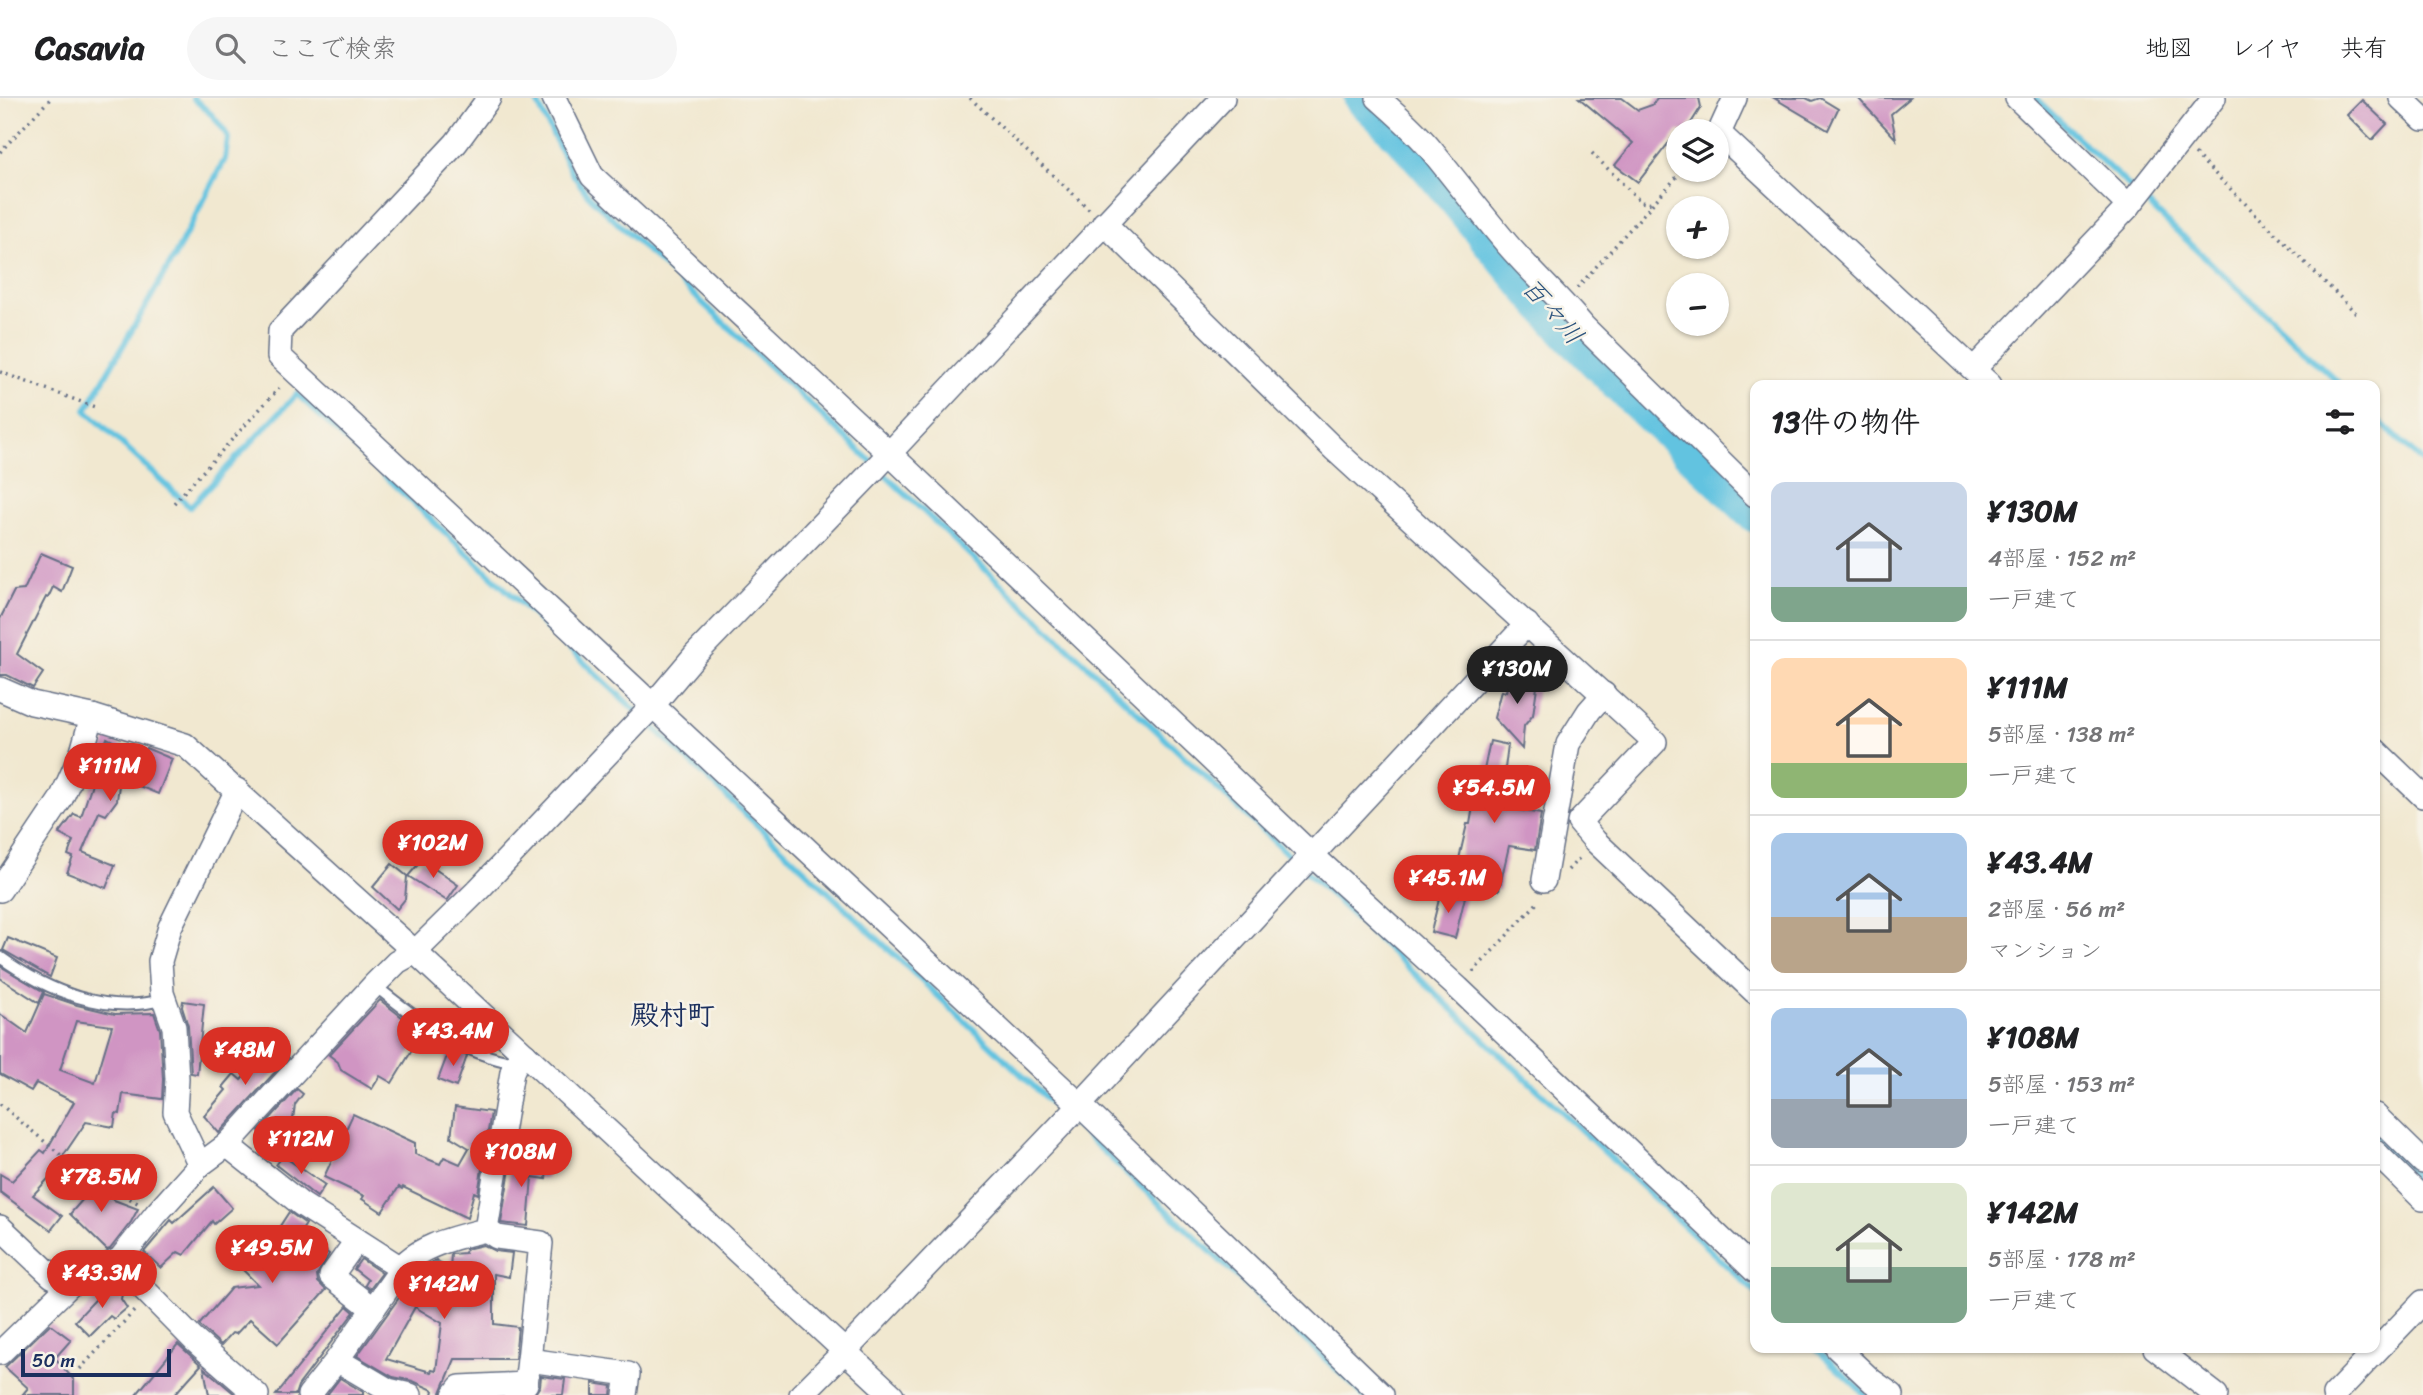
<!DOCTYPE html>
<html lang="ja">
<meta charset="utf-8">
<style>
body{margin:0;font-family:Sriracha,"Klee One",sans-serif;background:#f6f6f6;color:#202124;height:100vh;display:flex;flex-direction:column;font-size:26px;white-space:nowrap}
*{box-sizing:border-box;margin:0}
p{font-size:23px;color:#757577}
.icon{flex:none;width:38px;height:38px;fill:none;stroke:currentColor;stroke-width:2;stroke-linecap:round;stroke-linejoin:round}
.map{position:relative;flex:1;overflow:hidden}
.side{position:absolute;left:1750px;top:282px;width:630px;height:973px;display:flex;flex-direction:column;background:#fff;border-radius:14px;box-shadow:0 2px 5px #0004}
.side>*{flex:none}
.tools{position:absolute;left:1666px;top:21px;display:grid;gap:14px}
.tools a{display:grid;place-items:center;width:63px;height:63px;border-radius:50%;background:#fff;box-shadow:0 2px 5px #0004;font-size:35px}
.scale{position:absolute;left:21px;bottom:18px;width:150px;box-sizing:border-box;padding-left:7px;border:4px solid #1b2f5e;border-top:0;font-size:19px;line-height:24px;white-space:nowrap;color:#1b2f5e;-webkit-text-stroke:5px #f7f3e8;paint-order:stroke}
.price{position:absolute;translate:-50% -60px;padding:0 16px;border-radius:24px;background:#d93025;color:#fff;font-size:23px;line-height:46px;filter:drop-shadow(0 2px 4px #0008)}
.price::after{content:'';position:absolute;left:50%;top:42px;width:21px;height:16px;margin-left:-10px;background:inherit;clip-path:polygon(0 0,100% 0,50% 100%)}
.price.active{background:#222;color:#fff}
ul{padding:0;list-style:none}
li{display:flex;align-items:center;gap:21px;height:175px;padding:0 21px}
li+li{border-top:2px solid #e0e0e0}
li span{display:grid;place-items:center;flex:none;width:196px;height:140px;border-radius:14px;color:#555}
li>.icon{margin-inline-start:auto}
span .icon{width:84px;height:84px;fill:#fffc;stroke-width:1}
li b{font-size:30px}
h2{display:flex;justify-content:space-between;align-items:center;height:84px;padding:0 21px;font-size:30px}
header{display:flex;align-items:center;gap:42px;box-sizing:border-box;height:98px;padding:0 35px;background:#fff;border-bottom:2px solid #e0e0e0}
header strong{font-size:33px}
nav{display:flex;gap:38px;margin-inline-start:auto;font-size:24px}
.search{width:490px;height:63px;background:#f6f6f6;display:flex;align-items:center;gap:18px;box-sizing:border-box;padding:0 24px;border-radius:38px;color:#757577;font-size:26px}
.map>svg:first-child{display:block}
</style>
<header>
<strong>Casavia</strong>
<div class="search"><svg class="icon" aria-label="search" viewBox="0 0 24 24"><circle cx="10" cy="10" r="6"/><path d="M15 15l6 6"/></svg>ここで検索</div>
<nav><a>地図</a><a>レイヤ</a><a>共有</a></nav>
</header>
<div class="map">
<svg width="2423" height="1297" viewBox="0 0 2423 1297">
<rect width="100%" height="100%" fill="#f7f3e8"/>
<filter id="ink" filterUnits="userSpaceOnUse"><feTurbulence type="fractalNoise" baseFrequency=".0143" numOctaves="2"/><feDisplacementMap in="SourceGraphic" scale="14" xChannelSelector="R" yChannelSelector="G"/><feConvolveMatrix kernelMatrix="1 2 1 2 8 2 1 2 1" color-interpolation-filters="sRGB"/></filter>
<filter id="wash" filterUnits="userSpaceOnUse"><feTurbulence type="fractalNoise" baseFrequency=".00686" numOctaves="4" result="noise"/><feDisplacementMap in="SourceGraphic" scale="28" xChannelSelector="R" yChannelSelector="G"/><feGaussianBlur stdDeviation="1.57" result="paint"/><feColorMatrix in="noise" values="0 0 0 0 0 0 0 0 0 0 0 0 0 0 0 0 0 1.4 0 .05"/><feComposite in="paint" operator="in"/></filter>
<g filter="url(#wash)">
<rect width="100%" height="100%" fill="#f1e8d0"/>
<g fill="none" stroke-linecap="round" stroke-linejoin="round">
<g stroke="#62c3e0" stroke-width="6">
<path d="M 193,0 L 212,17 L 224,32 L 228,40 L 225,61 L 174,159 L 86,312 L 190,409 L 297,296 L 638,615"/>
<path d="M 535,0 L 572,75 L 588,97 L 1506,962 L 1755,1194"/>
<path d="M 2035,0 L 2341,287"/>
<path d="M 2375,319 L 2423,364"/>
<path d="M 646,622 L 1063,1016"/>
<path d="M 1071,1023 L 1364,1297"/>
<path d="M 1815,1250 L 1866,1297"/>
</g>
<g stroke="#62c3e0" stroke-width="37">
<path d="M 1362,0 C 1428,59 1479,133 1537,199 C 1604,276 1682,345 1755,416"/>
<path d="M 2375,1037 L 2423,1082"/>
</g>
</g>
<g id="blocks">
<g fill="#d095c3" fill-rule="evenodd">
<path d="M 1579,0 L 1622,0 L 1638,12 L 1652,7 L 1658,0 L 1699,0 L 1701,9 L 1686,33 L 1678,33 L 1638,84 L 1615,67 L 1633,45 Z"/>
<path d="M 1774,0 L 1806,0 L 1812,3 L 1820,0 L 1838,11 L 1828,32 Z"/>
<path d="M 1858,0 L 1910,0 L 1891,16 L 1896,41 Z"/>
<path d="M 2362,2 L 2387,26 L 2372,42 L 2347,17 Z"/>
<path d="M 41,455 L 72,468 L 62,494 L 53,489 L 48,500 L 46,499 L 17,556 L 43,575 L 33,590 L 7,577 L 0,577 L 0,521 L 14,493 L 24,492 Z"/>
<path d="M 1509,576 L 1538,582 L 1533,617 L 1524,628 L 1522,651 L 1494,620 L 1501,593 L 1506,594 Z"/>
<path d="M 107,640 L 141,658 L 146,650 L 172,661 L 158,696 L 120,680 L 117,702 L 106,717 L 99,714 L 82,754 L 115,767 L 106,790 L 67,775 L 73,759 L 68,757 L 73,743 L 59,736 L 74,716 L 81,719 Z"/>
<path d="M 1490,643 L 1508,647 L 1503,686 L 1512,687 L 1507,710 L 1541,716 L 1535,752 L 1509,748 L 1499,792 L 1460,784 L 1463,762 L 1459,761 L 1467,726 L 1470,726 L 1475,697 L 1470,694 L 1474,681 L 1482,682 Z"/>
<path d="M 422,762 L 458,787 L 447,803 L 408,778 Z"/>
<path d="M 392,766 L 407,778 L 405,801 L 397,811 L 373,789 Z"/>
<path d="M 1441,793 L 1465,799 L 1455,840 L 1431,834 Z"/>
<path d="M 8,840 L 57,860 L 50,879 L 3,852 Z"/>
<path d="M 0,868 L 44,894 L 39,905 L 0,880 Z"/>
<path d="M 44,896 L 77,907 L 115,916 L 154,915 L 160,932 L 163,981 L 162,1001 L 123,996 L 120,1016 L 116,1015 L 114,1029 L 86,1024 L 57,1067 L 59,1069 L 33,1097 L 62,1118 L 51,1132 L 0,1094 L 0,1076 L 12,1083 L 41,1052 L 45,1055 L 74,1004 L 36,985 L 31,993 L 0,976 L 0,916 L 27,935 ZM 76,923 L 112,928 L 95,985 L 60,972 Z"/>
<path d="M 380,902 L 407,923 L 404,928 L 422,936 L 392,985 L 380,978 L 372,991 L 341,972 L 338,964 L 329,957 Z"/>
<path d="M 183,903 L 204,906 L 197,976 L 191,975 L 188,928 L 182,909 Z"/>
<path d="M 272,942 L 288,960 L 219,1035 L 204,1018 L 226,992 L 223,989 L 234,976 L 241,982 L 259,963 L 259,954 Z"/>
<path d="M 450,950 L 467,958 L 456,989 L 438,982 Z"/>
<path d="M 297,991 L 303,996 L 295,1007 L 293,1021 L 305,1033 L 286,1056 L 259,1033 Z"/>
<path d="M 455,1009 L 491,1014 L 478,1096 L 474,1094 L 467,1120 L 403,1089 L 402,1091 L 399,1089 L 382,1114 L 362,1101 L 364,1098 L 324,1079 L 353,1016 L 415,1045 L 415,1056 L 440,1066 L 444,1059 L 460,1066 L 469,1050 L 451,1039 Z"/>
<path d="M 283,1058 L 325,1087 L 317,1099 L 276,1067 Z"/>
<path d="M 512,1059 L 548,1063 L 546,1081 L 532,1079 L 528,1128 L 501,1125 Z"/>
<path d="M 61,1074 L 98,1091 L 114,1102 L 138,1111 L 131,1124 L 110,1151 L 107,1152 L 70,1116 L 84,1100 Z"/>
<path d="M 214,1089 L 232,1110 L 214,1126 L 212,1123 L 184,1157 L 178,1154 L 161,1170 L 144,1154 L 171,1122 L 174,1125 Z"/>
<path d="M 289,1114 L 306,1126 L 301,1134 L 329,1156 L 317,1177 L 318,1184 L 326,1192 L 278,1246 L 250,1221 L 236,1236 L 232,1235 L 221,1247 L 199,1227 L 231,1190 L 258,1187 L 239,1168 L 270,1130 L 276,1134 Z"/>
<path d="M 483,1147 L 495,1153 L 512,1155 L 509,1179 L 494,1176 L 494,1226 L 518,1229 L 515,1261 L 455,1261 L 440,1297 L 432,1297 L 433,1292 L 413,1283 L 393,1279 L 357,1258 L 419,1172 L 436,1162 L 450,1171 L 451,1156 L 465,1155 L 466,1151 ZM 415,1209 L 442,1225 L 436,1273 L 432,1272 L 431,1274 L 386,1261 Z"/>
<path d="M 361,1161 L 382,1175 L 370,1191 L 365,1187 L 368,1182 L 354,1171 Z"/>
<path d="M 109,1187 L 122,1196 L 121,1201 L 127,1210 L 114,1221 L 110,1218 L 90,1238 L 75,1223 Z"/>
<path d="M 347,1208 L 354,1214 L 298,1288 L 295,1297 L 276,1297 Z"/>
<path d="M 50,1226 L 71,1242 L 55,1260 L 74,1282 L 74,1297 L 22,1297 L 28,1290 L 5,1269 Z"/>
<path d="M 178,1246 L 201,1267 L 174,1297 L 136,1297 Z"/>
<path d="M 204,1270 L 236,1297 L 209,1297 Z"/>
<path d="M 541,1278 L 565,1281 L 563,1297 L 534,1297 L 540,1288 Z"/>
<path d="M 340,1280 L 363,1294 L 363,1297 L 327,1297 Z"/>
<path d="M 593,1285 L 612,1288 L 611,1297 L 593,1297 Z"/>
</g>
</g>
</g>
<g filter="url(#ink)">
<use href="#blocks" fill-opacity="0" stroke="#667086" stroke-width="2"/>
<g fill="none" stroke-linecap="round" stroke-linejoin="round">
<defs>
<g id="lane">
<path d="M 0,859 C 47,893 107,918 165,901"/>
<path d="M 374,887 C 417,921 460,956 516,965"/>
</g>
<g id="street">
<path d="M 489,0 L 456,45 L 280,233 L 279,258 L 1079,1006 L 1382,1297"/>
<path d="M 554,0 L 592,78 L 889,355 L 1312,757 L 1458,890 L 1755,1173"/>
<path d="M 1378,0 C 1397,17 1416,33 1432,53 C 1457,84 1481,115 1507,146 C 1532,175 1560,200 1584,229 L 1755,397"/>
<path d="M 1735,0 L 1719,35 L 1990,287"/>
<path d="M 2017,0 L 2129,108"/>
<path d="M 2401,0 L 2423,21"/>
<path d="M 1104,125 L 1335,352 L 1655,644 L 1579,724 L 1595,743 L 1755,894"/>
<path d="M 1974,271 L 2129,108 L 2214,0"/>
<path d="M 0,591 L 32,605 L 92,618 L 185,647 L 415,854 L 892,1297"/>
<path d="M 2375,652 L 2423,698"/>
<path d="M 1544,782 L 1568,646 L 1589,613 L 1604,596"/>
<path d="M 0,792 L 61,701 L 82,654 L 92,618"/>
<path d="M 2375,1017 L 2423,1064"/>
<path d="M 227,1047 L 301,1106 L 399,1169"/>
<path d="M 2375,1054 L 2423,1101"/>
<path d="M 200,1067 L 175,1014 L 177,981 L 174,929 L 162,895 L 160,863 L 170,829 L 237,692"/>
<path d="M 0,1129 L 52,1178 L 70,1187"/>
<path d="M 486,1132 L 497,1139 L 541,1145 L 529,1262 L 628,1276 L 625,1297"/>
<path d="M 357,1142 L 331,1178 L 373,1211"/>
<path d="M 120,1161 L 129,1176 L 194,1242 L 257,1297"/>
<path d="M 1837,1250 L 1872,1283 L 1892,1297"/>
<path d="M 2155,1250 L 2216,1297"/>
<path d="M 0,1255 L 70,1187 L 120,1161 L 156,1116 L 200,1067 L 227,1047 L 374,887 L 397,864 L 415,854 L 478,792 L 647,614 L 696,556 L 871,375 L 1223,0"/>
<path d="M 337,1262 L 388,1292 L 410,1297"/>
<path d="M 309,1297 L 337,1262 L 395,1180 C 407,1150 456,1139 486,1132 L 512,974 L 516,965 L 525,956"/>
<path d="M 454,1297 L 460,1289 L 526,1286 L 529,1262"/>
<path d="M 801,1297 L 845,1253 L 1062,1026 L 1527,526"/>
<path d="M 2334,1297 L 2423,1204"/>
</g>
</defs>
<use href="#lane" stroke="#667086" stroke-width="14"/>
<use href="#street" stroke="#667086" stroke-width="26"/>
<g stroke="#667086" stroke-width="3.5" stroke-dasharray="2 5" stroke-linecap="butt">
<path d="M 970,0 L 1090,112"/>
<path d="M 0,54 L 51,0"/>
<path d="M 1592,55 L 1641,104 L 1654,106"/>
<path d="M 2195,56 L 2356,215"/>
<path d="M 1577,190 L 1683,72"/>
<path d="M 0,274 L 95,309"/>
<path d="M 174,405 L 281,288"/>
<path d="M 1568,772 L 1582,757"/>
<path d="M 1473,874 L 1539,803"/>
<path d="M 0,1006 L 75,1069 L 139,1106"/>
<path d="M 80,1271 L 136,1211"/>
</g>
<use href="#lane" stroke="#fff" stroke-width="10"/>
<use href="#street" stroke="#fff" stroke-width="23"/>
</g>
</g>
<g text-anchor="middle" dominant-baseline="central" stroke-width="5" stroke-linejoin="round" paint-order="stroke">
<g font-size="26" font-style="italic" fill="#2d547e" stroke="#f7f3e8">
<text transform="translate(1553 213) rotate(49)">百々川</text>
</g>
<g font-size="28" font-weight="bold" fill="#1b2f5e" stroke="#f7f3e8">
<text x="673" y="916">殿村町</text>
</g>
</g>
</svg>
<div class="tools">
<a><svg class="icon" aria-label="layers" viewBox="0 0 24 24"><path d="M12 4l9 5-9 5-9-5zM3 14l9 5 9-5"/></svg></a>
<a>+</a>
<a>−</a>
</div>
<div class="scale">50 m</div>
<b class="price active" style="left:1517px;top:608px">¥130M</b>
<b class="price" style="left:110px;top:705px">¥111M</b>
<b class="price" style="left:1494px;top:727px">¥54.5M</b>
<b class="price" style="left:433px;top:782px">¥102M</b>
<b class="price" style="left:1448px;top:817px">¥45.1M</b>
<b class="price" style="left:453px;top:970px">¥43.4M</b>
<b class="price" style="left:245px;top:989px">¥48M</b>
<b class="price" style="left:301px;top:1078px">¥112M</b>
<b class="price" style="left:521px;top:1091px">¥108M</b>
<b class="price" style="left:101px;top:1116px">¥78.5M</b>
<b class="price" style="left:272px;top:1187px">¥49.5M</b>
<b class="price" style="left:102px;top:1212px">¥43.3M</b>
<b class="price" style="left:444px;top:1223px">¥142M</b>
<section class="side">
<h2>13件の物件<svg class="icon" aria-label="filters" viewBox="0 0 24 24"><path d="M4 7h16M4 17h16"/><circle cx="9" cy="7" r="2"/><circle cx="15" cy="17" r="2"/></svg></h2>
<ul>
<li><span style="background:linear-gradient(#c9d6e8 75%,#7fa58c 0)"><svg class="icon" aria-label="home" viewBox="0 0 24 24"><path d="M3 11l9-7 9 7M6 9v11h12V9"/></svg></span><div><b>¥130M</b><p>4部屋 · 152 m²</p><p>一戸建て</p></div></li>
<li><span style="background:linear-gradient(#ffd9b3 75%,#8fb573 0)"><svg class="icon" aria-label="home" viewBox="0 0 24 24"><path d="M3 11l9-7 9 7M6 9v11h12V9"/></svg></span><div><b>¥111M</b><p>5部屋 · 138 m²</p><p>一戸建て</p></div></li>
<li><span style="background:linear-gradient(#a9c7e8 60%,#b9a48a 0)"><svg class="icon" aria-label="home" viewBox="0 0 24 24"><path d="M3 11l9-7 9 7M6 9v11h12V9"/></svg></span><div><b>¥43.4M</b><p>2部屋 · 56 m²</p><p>マンション</p></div></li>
<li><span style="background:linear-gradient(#a9c7e8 65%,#9aa5b1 0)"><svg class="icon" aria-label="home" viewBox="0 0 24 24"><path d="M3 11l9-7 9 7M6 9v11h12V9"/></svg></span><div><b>¥108M</b><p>5部屋 · 153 m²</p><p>一戸建て</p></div></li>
<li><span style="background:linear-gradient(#dfe7d0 60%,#7fa58c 0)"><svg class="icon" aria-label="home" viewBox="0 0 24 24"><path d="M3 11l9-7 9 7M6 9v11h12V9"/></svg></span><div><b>¥142M</b><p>5部屋 · 178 m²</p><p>一戸建て</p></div></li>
</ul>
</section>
</div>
